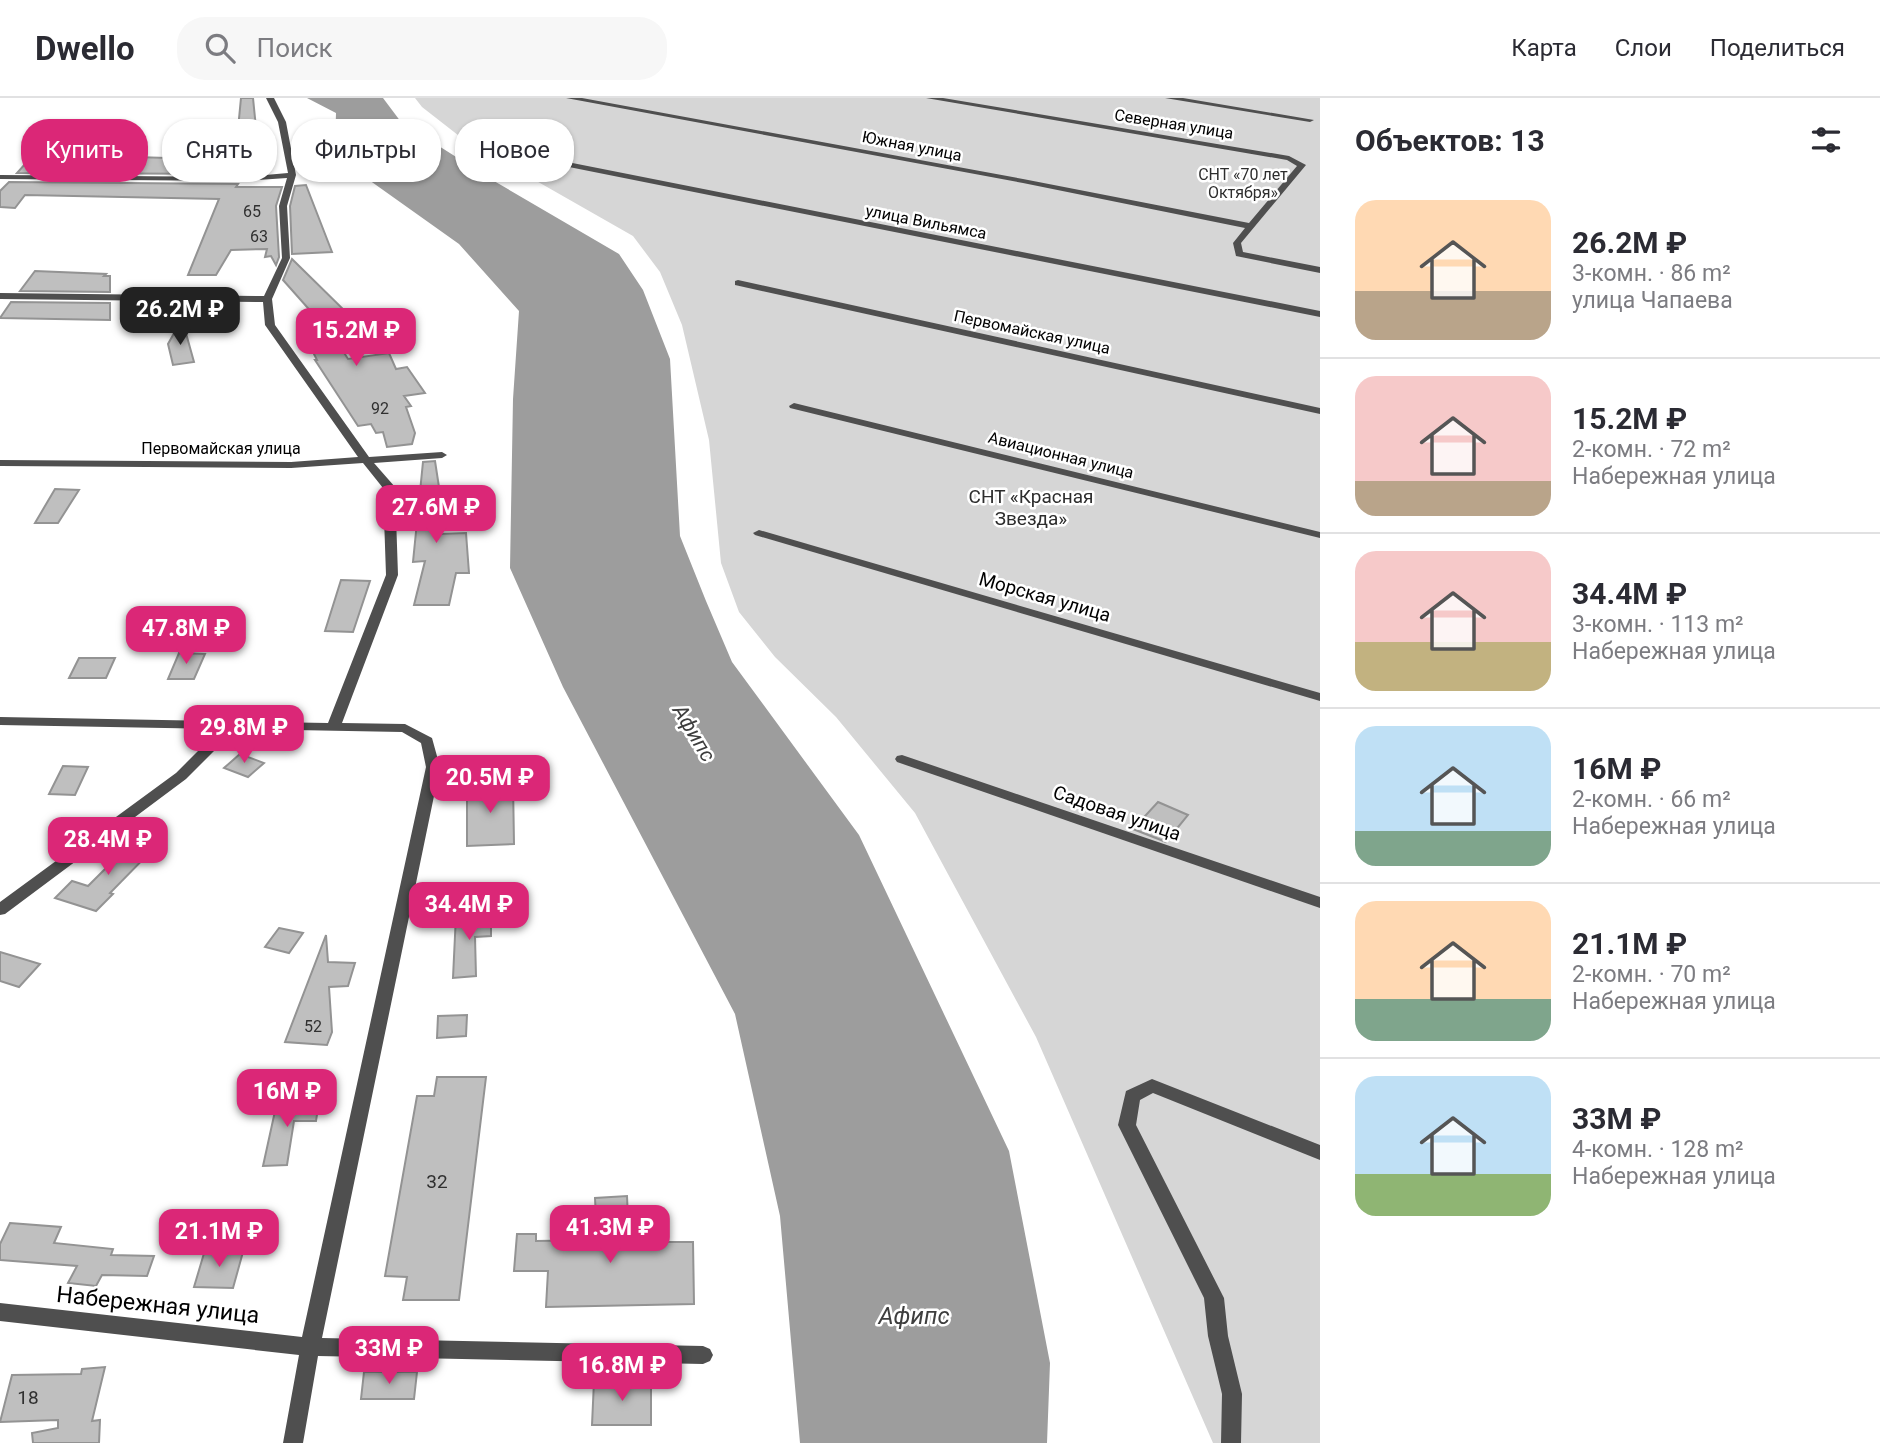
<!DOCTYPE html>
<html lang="ru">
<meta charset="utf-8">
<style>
body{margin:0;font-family:Roboto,sans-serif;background:#f7f7f7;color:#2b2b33;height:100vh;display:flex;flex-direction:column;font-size:26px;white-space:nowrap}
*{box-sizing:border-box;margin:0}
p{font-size:23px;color:#7c7c81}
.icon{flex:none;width:38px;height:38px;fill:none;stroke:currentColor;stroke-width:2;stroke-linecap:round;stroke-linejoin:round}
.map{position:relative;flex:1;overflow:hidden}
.sheet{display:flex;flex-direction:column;background:#fff;width:560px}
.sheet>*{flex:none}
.banner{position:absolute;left:21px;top:21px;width:665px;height:63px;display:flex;gap:14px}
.price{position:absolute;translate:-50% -60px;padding:0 16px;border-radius:14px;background:#db2777;color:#fff;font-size:23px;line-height:46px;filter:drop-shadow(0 2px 4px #0008)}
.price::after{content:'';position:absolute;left:50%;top:42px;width:21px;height:16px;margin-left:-10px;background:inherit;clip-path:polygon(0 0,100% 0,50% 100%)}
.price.current{background:#222;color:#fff}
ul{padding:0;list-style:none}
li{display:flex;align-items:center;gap:21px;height:175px;padding:0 35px}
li+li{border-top:2px solid #e1e1e2}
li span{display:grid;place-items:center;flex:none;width:196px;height:140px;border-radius:21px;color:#555}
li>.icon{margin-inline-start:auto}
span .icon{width:84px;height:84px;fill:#fffc;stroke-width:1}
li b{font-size:30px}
h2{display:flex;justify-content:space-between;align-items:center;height:84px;padding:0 35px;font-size:30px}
.pill{padding:0 24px;border-radius:28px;background:#fff;box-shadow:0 2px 5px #0004;font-size:24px;line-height:63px}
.pill.current{background:#db2777;color:#fff}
header{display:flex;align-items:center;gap:42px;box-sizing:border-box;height:98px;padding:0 35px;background:#fff;border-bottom:2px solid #e1e1e2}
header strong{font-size:33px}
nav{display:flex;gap:38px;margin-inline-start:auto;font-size:24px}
.search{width:490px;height:63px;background:#f7f7f7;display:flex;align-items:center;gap:18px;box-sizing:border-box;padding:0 24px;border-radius:28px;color:#7c7c81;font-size:26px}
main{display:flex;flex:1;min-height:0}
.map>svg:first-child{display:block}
</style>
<header>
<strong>Dwello</strong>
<div class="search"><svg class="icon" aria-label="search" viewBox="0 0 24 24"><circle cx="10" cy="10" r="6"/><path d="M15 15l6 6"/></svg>Поиск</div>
<nav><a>Карта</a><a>Слои</a><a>Поделиться</a></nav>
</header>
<main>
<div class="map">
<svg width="1320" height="1345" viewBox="0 0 1320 1345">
<rect width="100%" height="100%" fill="#fff"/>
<path fill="#d6d6d6" d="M 415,0 L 1320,0 L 1320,1345 L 1213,1345 L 1036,939 L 915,715 L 836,619 L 775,559 L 739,514 L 721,465 L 709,342 L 682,227 L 660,174 L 633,138 L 463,41 L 422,9 Z"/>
<path fill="#9d9d9d" d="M 307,0 L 383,0 L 401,24 L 494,83 L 619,156 L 643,192 L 670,261 L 680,438 L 706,503 L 732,564 L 859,737 L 1009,1053 L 1050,1265 L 1047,1345 L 800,1345 L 780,1118 L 735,916 L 563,589 L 510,470 L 513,301 L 519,213 L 459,146 L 369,82 L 335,49 L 336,15 Z"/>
<g fill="#bfbfbf" stroke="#939393" stroke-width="2">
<path d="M 241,0 L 253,0 L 258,50 L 244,76 L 17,75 L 34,56 L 235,62 Z"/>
<path d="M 9,84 L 238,86 L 236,89 L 282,89 L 276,108 L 279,159 L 276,167 L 271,158 L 265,159 L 267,151 L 231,152 L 216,177 L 188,177 L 219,101 L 25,97 L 15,110 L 0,109 L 0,93 Z"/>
<path d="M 306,87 L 332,154 L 292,156 L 290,108 L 295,88 Z"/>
<path d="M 292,161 L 346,214 L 321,218 L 348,261 L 389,255 L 396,271 L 407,269 L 425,295 L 404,298 L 411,308 L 406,309 L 415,335 L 412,346 L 387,349 L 383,334 L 376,335 L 371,326 L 358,328 L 315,262 L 317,262 L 299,226 L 306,226 L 302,218 L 315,218 L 283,182 Z"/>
<path d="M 35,173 L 106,176 L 104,178 L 110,178 L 110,194 L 20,193 Z"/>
<path d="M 11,204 L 110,205 L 110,222 L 0,220 Z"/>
<path d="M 182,221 L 194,264 L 173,267 L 168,246 Z"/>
<path d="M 435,363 L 441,402 L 441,436 L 466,435 L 469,475 L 456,475 L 449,507 L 414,507 L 425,463 L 413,464 L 423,364 Z"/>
<path d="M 55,391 L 79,392 L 58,425 L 35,425 Z"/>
<path d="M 341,482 L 370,483 L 353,534 L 325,533 Z"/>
<path d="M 179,555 L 205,556 L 194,581 L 168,581 Z"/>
<path d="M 79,560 L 115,560 L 106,580 L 69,580 Z"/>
<path d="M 240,656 L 264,665 L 248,679 L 224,670 Z"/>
<path d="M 63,668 L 88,669 L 75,697 L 49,696 Z"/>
<path d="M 513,685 L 514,746 L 467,748 L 467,687 Z"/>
<path d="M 1158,704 L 1188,717 L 1166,744 L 1133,731 Z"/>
<path d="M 138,738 L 160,744 L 110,795 L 113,796 L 96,813 L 55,800 L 72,783 L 88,788 Z"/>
<path d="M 491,815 L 491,838 L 475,839 L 476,878 L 453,880 L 456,817 Z"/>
<path d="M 279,830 L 303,835 L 289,855 L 265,849 Z"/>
<path d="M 326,837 L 328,864 L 355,865 L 348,888 L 329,889 L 332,934 L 327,947 L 285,944 Z"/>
<path d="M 0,854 L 40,866 L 19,889 L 0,883 Z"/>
<path d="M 467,917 L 466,938 L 437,940 L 438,918 Z"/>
<path d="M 437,979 L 486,979 L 459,1202 L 403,1202 L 407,1179 L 385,1178 L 417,998 L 434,998 Z"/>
<path d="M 277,1004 L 319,1004 L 316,1023 L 294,1023 L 287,1067 L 263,1068 Z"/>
<path d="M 627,1098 L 629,1144 L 693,1144 L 694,1206 L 546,1209 L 548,1173 L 514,1173 L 517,1136 L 536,1136 L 536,1143 L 597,1142 L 595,1100 Z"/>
<path d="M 10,1125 L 61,1129 L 54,1145 L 113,1151 L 111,1157 L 154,1158 L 147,1178 L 102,1177 L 96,1188 L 68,1185 L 77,1168 L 0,1162 L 0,1146 Z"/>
<path d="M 205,1152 L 243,1154 L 233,1190 L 194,1189 Z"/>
<path d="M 105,1269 L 92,1323 L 100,1322 L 99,1345 L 33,1345 L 32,1335 L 58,1330 L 58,1322 L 0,1324 L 12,1277 L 81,1276 L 82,1271 Z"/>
<path d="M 364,1274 L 417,1274 L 414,1301 L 361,1301 Z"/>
<path d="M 594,1283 L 651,1283 L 651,1327 L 592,1327 Z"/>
</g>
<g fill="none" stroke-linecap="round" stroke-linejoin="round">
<g fill="#4f4f4f" fill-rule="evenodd">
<path d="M 266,0 L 274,0 L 286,24 L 296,77 L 287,108 L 290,160 L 272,201 L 275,227 L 369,359 L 442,354 L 447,357 L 442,360 L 374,365 L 395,389 L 398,477 L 342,625 L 405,626 L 432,640 L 440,669 L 322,1240 L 703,1248 L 710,1251 L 713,1257 L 710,1263 L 703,1266 L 318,1258 L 303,1345 L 283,1345 L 299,1257 L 0,1223 L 0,1205 L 302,1239 L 426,669 L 421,645 L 402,634 L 236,631 L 186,681 L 5,816 L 0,817 L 0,804 L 176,675 L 220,631 L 0,627 L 0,619 L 328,625 L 386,477 L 383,390 L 363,365 L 291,370 L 0,368 L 0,362 L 291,364 L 358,359 L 265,227 L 263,204 L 0,201 L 0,195 L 264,198 L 282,160 L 279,108 L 287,80 L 241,83 L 0,81 L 0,77 L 241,79 L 288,75 L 278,24 Z"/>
<path d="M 566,0 L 582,0 L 1023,81 L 1249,125 L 1297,68 L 1287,62 L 926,0 L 943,0 L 1289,58 L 1306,67 L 1241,145 L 1243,154 L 1320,169 L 1320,175 L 1236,158 L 1233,145 L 1245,130 L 1023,85 Z"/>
<path d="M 1165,0 L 1183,0 L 1314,22 L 1310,24 Z"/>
<path d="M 527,56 L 1320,213 L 1320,219 L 524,60 L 523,58 Z"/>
<path d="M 738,182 L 1320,310 L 1320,316 L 735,187 L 735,183 Z"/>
<path d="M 794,305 L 1320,434 L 1320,440 L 790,310 L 789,308 Z"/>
<path d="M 759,432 L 1320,595 L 1320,603 L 755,437 L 753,435 Z"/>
<path d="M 902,657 L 1320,799 L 1320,810 L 897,664 L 895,661 L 897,658 Z"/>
<path d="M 1152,981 L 1320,1047 L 1320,1062 L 1153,995 L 1140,1002 L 1136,1027 L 1224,1200 L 1228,1238 L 1242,1296 L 1241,1345 L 1221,1345 L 1222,1296 L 1208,1238 L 1204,1200 L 1118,1027 L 1126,993 Z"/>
</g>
</g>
<g text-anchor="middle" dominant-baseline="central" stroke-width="5" stroke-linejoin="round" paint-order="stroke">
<g font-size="16" fill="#000" stroke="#fff">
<text transform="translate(1174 26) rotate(9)">Северная улица</text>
<text transform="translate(912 48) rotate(11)">Южная улица</text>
<text transform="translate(926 124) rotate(11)">улица Вильямса</text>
<text transform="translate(1032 234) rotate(12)">Первомайская улица</text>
<text x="221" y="350">Первомайская улица</text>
<text transform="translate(1061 357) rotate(14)">Авиационная улица</text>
</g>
<g font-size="16" fill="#2d2d2d" stroke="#fff">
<text x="1243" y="76">СНТ «70 лет<tspan x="1243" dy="18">Октября»</tspan></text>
</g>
<g font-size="16" fill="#303030">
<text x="252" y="113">65</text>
<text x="259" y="138">63</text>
<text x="380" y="310">92</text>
<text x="313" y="928">52</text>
</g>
<g font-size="19" fill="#2d2d2d" stroke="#fff">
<text x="1031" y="398">СНТ «Красная<tspan x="1031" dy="22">Звезда»</tspan></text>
</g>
<g font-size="19" fill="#000" stroke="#fff">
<text transform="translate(1045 499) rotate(16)">Морская улица</text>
<text transform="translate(1117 715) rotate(19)">Садовая улица</text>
</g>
<g font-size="19" fill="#303030">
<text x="437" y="1083">32</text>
<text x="28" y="1299">18</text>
</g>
<g font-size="21" font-style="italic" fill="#3e3e3e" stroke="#fff">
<text transform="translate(694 635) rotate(59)">Афипс</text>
</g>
<g font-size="23" fill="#000" stroke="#fff">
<text transform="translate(158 1207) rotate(6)">Набережная улица</text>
</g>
<g font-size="24" font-style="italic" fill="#3e3e3e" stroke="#fff">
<text x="914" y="1218">Афипс</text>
</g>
</g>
</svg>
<b class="price current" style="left:180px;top:249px">26.2M ₽</b>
<b class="price" style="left:356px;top:270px">15.2M ₽</b>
<b class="price" style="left:436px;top:447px">27.6M ₽</b>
<b class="price" style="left:186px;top:568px">47.8M ₽</b>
<b class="price" style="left:244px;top:667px">29.8M ₽</b>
<b class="price" style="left:490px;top:717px">20.5M ₽</b>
<b class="price" style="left:108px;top:779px">28.4M ₽</b>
<b class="price" style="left:469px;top:844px">34.4M ₽</b>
<b class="price" style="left:287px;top:1031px">16M ₽</b>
<b class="price" style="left:610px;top:1167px">41.3M ₽</b>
<b class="price" style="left:219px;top:1171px">21.1M ₽</b>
<b class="price" style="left:389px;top:1288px">33M ₽</b>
<b class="price" style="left:622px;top:1305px">16.8M ₽</b>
<div class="banner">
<a class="pill current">Купить</a>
<a class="pill">Снять</a>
<a class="pill">Фильтры</a>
<a class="pill">Новое</a>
</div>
</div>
<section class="sheet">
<h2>Объектов: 13<svg class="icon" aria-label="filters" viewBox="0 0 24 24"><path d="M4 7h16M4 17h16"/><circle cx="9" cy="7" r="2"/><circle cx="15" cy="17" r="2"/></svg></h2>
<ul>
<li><span style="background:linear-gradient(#ffd9b3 65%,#b9a48a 0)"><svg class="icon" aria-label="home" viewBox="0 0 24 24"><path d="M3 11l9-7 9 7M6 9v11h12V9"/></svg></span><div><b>26.2M ₽</b><p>3-комн. · 86 m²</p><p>улица Чапаева</p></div></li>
<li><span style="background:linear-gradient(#f6c9c9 75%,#b9a48a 0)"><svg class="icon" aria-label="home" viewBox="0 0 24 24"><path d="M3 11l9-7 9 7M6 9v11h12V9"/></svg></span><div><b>15.2M ₽</b><p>2-комн. · 72 m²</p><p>Набережная улица</p></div></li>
<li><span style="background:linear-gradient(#f6c9c9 65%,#c2b280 0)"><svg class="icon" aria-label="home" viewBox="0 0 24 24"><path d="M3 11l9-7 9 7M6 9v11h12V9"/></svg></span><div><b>34.4M ₽</b><p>3-комн. · 113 m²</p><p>Набережная улица</p></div></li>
<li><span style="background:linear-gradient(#bfe0f5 75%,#7fa58c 0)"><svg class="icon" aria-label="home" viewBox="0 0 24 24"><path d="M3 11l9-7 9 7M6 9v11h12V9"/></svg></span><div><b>16M ₽</b><p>2-комн. · 66 m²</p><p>Набережная улица</p></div></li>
<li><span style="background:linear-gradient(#ffd9b3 70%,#7fa58c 0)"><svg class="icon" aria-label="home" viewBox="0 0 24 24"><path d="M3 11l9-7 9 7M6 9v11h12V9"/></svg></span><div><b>21.1M ₽</b><p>2-комн. · 70 m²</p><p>Набережная улица</p></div></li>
<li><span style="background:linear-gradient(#bfe0f5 70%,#8fb573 0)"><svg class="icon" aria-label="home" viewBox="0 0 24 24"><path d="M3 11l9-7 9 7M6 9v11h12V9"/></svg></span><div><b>33M ₽</b><p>4-комн. · 128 m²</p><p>Набережная улица</p></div></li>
</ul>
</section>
</main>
